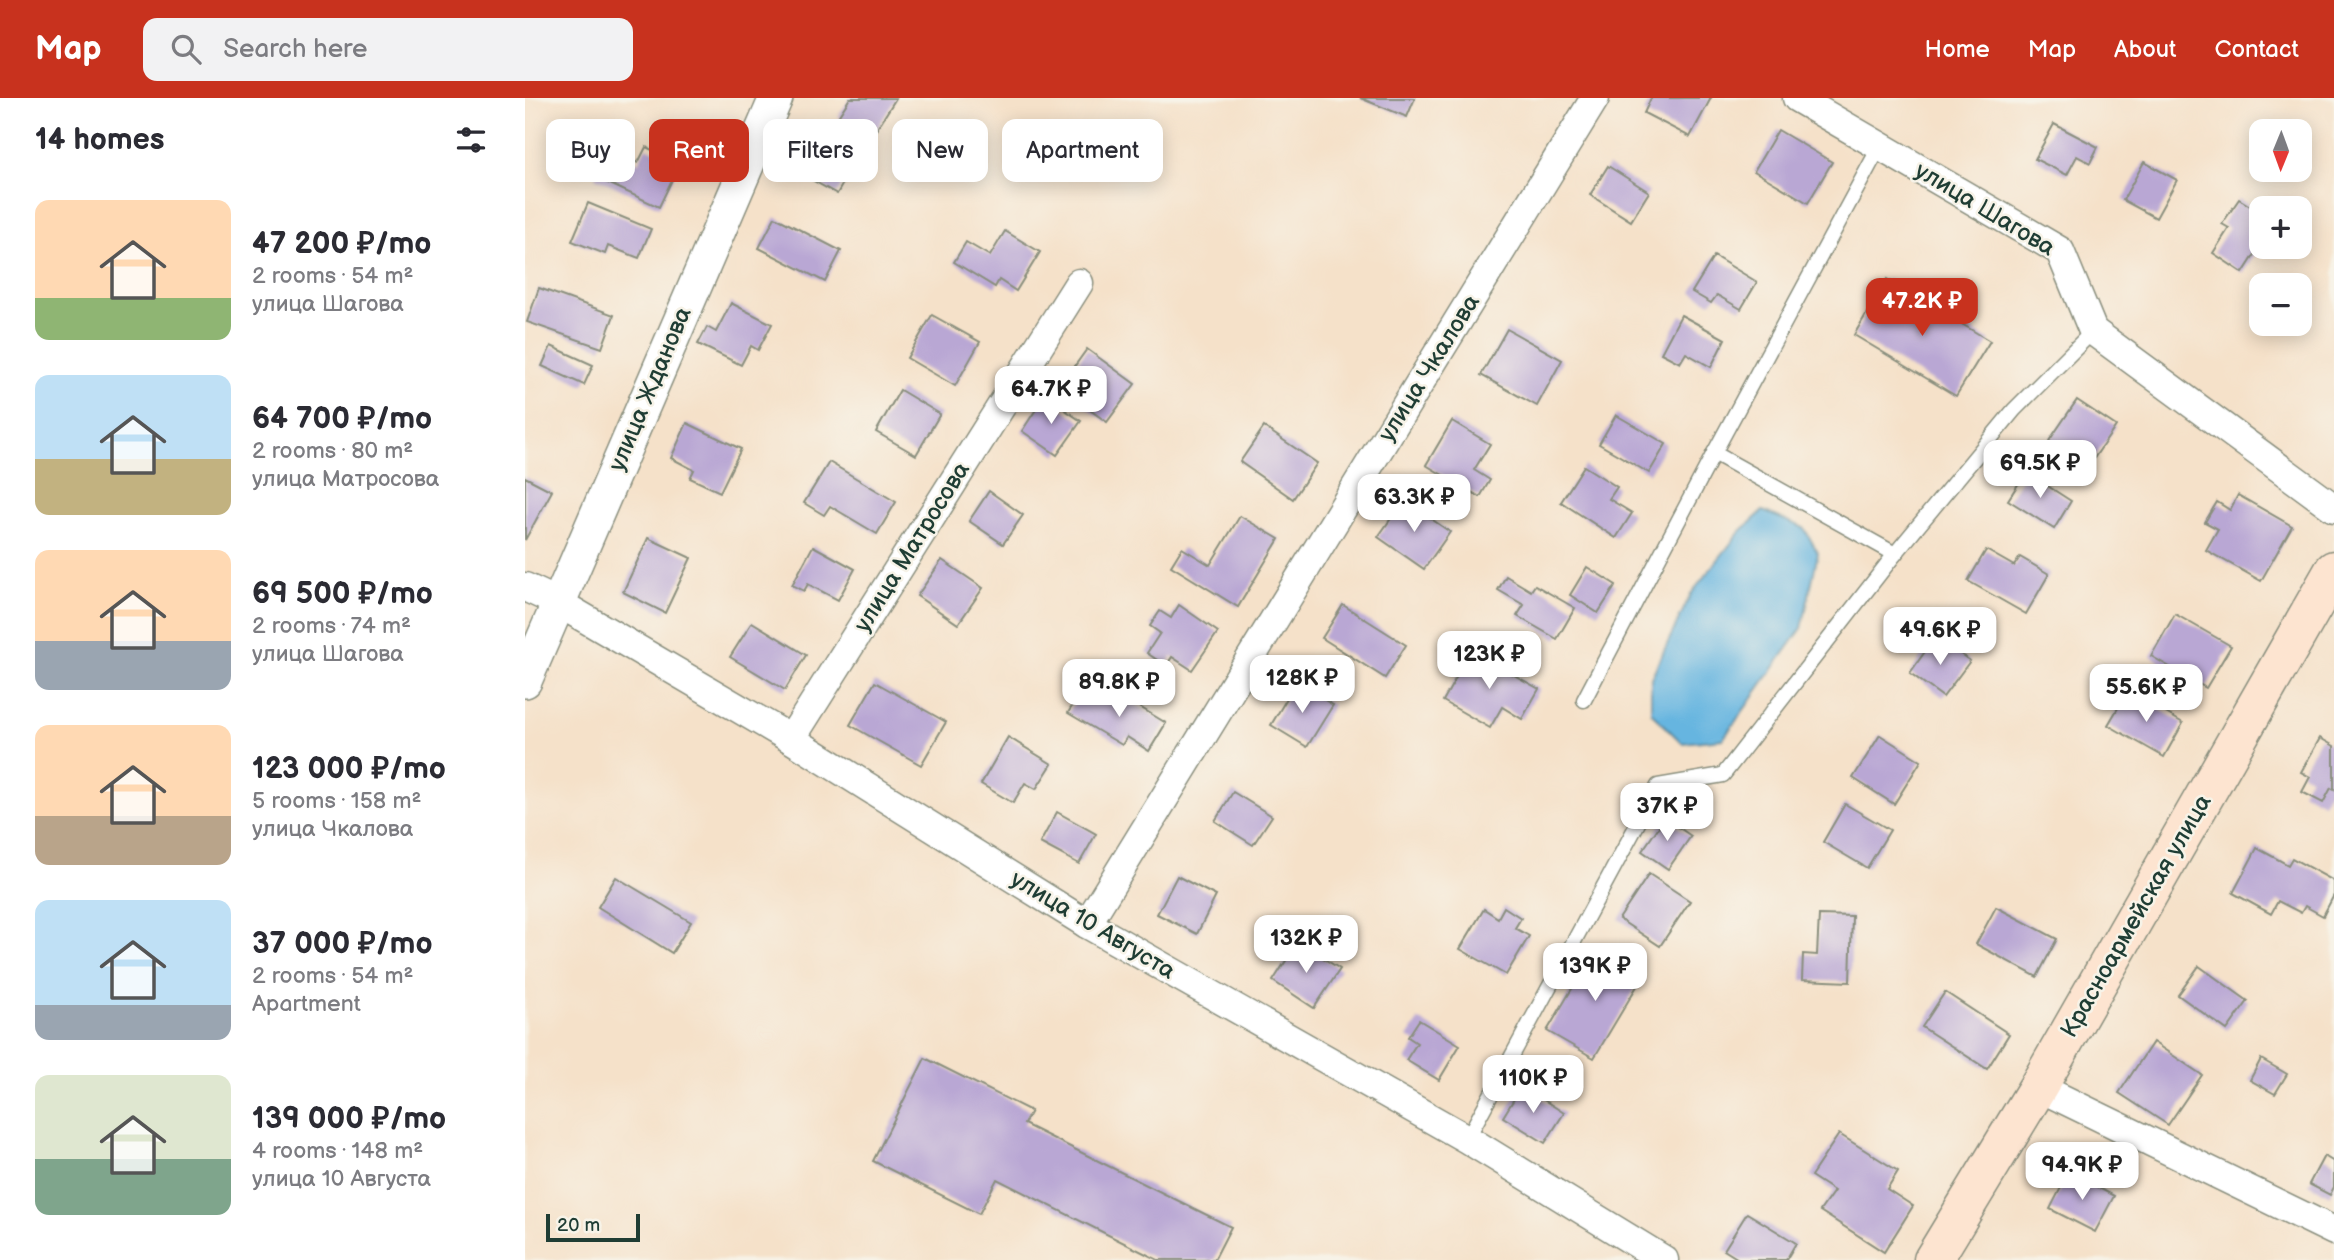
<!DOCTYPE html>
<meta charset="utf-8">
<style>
body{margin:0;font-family:"Balsamiq Sans",sans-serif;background:#f2f2f3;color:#2b2b33;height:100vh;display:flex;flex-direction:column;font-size:26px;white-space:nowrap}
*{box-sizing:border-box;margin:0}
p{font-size:23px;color:#7c7c81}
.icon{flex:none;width:38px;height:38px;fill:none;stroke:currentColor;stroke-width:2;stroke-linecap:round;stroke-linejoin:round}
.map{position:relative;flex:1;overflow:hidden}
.sheet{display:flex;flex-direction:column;background:#fff;width:525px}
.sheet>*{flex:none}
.banner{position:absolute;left:21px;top:21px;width:665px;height:63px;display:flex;gap:14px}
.needle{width:46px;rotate:181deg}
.buttons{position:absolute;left:1724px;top:21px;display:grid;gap:14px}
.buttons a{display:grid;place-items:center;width:63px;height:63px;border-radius:14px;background:#fff;box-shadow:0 4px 18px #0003;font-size:35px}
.scale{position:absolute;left:21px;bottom:18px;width:94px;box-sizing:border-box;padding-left:7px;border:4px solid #1f3d34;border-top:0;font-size:19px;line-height:24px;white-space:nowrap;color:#1f3d34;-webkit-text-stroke:5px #f7f3e8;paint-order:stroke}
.price{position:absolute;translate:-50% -60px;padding:0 16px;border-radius:14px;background:#fff;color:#222;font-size:23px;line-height:46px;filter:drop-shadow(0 2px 4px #0008)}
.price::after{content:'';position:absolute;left:50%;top:42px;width:21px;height:16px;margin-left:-10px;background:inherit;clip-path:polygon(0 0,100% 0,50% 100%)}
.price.selected{background:#c8321e;color:#fff}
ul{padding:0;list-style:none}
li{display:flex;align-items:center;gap:21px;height:175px;padding:0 35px}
li span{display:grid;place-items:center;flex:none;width:196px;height:140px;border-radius:14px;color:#555}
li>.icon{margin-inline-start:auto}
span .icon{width:84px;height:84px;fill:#fffc;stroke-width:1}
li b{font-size:30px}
h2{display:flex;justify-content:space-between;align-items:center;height:84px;padding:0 35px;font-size:30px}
.pill{padding:0 24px;border-radius:14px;background:#fff;box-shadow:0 4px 18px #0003;font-size:24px;line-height:63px}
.pill.selected{background:#c8321e;color:#fff}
header{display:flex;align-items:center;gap:42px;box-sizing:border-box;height:98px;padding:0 35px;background:#c8321e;color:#fff}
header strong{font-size:33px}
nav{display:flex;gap:38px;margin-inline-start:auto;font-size:24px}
.search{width:490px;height:63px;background:#f2f2f3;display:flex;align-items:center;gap:18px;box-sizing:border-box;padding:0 24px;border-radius:14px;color:#7c7c81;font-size:26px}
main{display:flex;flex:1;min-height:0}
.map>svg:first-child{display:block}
</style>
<header>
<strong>Map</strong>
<div class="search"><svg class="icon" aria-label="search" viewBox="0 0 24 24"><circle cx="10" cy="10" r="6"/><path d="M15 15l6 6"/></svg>Search here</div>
<nav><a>Home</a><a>Map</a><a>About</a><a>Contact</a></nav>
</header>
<main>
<section class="sheet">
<h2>14 homes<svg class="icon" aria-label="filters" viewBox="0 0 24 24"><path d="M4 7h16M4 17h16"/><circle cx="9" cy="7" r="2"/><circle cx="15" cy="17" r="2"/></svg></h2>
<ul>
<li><span style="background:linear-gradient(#ffd9b3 70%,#8fb573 0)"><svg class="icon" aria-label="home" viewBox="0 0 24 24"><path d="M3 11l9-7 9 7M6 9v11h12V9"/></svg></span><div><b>47 200 ₽/mo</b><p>2 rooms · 54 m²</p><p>улица Шагова</p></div></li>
<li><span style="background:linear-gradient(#bfe0f5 60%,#c2b280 0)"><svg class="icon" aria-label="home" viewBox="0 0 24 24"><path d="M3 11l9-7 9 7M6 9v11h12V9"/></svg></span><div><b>64 700 ₽/mo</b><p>2 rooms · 80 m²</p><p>улица Матросова</p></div></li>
<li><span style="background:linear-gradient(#ffd9b3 65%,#9aa5b1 0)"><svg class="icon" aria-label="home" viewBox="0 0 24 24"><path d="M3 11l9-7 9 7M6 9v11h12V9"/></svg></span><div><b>69 500 ₽/mo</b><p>2 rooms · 74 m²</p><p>улица Шагова</p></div></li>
<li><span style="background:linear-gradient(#ffd9b3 65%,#b9a48a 0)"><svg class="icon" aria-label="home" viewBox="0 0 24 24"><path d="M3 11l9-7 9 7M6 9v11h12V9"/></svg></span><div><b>123 000 ₽/mo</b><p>5 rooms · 158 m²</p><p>улица Чкалова</p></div></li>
<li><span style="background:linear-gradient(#bfe0f5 75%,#9aa5b1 0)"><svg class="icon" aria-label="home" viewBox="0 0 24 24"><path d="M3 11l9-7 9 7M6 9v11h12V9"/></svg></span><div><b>37 000 ₽/mo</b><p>2 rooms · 54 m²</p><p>Apartment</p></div></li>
<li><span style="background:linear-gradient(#dfe7d0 60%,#7fa58c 0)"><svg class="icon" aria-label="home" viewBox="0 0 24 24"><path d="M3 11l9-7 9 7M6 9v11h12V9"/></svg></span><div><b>139 000 ₽/mo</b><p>4 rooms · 148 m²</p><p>улица 10 Августа</p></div></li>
</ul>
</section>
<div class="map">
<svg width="1809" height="1162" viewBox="0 0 1809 1162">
<rect width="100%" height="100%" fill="#f7f3e8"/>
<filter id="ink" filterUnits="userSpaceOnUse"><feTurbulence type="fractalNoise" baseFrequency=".0143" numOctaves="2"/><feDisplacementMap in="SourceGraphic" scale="14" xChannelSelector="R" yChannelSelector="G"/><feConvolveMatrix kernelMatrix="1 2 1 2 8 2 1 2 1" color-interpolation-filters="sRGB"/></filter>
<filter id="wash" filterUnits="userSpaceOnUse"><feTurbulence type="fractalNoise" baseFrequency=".00686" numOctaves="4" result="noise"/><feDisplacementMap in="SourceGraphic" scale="28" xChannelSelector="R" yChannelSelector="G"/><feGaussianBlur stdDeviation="1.57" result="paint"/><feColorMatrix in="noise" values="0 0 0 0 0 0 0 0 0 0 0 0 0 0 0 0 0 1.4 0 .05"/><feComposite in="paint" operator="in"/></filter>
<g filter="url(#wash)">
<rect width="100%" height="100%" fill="#f5e1c9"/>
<path fill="#66b5e0" stroke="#42798a" stroke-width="2" d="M 1238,413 L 1279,430 L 1293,455 L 1277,530 L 1198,641 L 1157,645 L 1126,614 L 1126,580 L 1166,496 L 1215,434 Z"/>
<g id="blocks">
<g fill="#b9a7d4">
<path d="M 325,0 L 371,0 L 346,40 L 313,19 Z"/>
<path d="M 835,0 L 890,0 L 882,19 Z"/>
<path d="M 1126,0 L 1186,0 L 1165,39 L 1119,15 Z"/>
<path d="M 1529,26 L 1573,49 L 1565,65 L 1552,58 L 1542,77 L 1510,61 Z"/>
<path d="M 1253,32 L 1307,64 L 1283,105 L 1229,73 Z"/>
<path d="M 302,39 L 334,57 L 312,96 L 280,78 Z"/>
<path d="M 121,49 L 155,65 L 134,109 L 70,79 L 84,52 L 113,65 Z"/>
<path d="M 1619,64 L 1652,82 L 1631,120 L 1598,102 Z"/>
<path d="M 1083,68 L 1124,94 L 1106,123 L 1065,97 Z"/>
<path d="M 1714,101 L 1736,115 L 1736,147 L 1718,175 L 1688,155 L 1704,130 L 1697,126 Z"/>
<path d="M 63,105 L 126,131 L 114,160 L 83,148 L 80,156 L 47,143 Z"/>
<path d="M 250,119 L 316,153 L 300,184 L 234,150 Z"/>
<path d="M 480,133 L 515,154 L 491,193 L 474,182 L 470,189 L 429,164 L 441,144 L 465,158 Z"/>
<path d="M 1189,158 L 1232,184 L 1216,211 L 1192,197 L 1186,205 L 1167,194 Z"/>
<path d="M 1362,181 L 1465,243 L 1431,298 L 1329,237 Z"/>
<path d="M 14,190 L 89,217 L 77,250 L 2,224 Z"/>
<path d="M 206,205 L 247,226 L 233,252 L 226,248 L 216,267 L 173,246 L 182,229 L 191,234 Z"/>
<path d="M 407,217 L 455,244 L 430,288 L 382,260 Z"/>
<path d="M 1156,217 L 1200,241 L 1186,269 L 1161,255 L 1155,265 L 1136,255 Z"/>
<path d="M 982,231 L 1037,262 L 1012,308 L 956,277 Z"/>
<path d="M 26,248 L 68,267 L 59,287 L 17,268 Z"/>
<path d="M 562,251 L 610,286 L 582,324 L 534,290 Z"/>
<path d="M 375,292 L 415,316 L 391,357 L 351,334 Z"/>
<path d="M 520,298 L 556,323 L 532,357 L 497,333 Z"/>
<path d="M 1552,302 L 1591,328 L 1563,369 L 1524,343 Z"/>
<path d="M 1091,317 L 1141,346 L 1124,375 L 1074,346 Z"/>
<path d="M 927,323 L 965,346 L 949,372 L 965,382 L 955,399 L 901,367 Z"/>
<path d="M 162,325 L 216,351 L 195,394 L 165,380 L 169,372 L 146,360 Z"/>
<path d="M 739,329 L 792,365 L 768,401 L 715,364 Z"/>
<path d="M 304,364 L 371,404 L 352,436 L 305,408 L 299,417 L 279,405 Z"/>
<path d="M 1059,368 L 1092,389 L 1084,401 L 1107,415 L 1091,440 L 1036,404 Z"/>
<path d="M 1501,374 L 1546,403 L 1529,431 L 1483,402 Z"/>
<path d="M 0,379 L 27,393 L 0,442 Z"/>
<path d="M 464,393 L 498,417 L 478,446 L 444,423 Z"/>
<path d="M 1713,397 L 1767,428 L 1736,483 L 1681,452 L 1693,431 L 1680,424 L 1692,404 L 1705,412 Z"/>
<path d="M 879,402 L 925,434 L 899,471 L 853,439 Z"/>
<path d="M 715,418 L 754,441 L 713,509 L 646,468 L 657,450 L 685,467 Z"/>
<path d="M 123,440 L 166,460 L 140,515 L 98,494 Z"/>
<path d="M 288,448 L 330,471 L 313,502 L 283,486 L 279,493 L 267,487 Z"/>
<path d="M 1461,452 L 1489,468 L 1495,459 L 1524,476 L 1501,516 L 1443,483 Z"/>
<path d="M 417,462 L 458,490 L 433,526 L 392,498 Z"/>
<path d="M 1062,469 L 1091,487 L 1073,515 L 1045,497 Z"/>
<path d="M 981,478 L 1006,493 L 1010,487 L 1050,510 L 1032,541 L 992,518 L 999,507 L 973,492 Z"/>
<path d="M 654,507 L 693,534 L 667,572 L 647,559 L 641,568 L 622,555 L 635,535 L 625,528 L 635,513 L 646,520 Z"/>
<path d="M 818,507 L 881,547 L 860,580 L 797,540 Z"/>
<path d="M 1650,516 L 1706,548 L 1681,590 L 1626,558 Z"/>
<path d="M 227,524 L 281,557 L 260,592 L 205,559 Z"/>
<path d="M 1411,538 L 1445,563 L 1418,599 L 1385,575 Z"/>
<path d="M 946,553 L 1014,591 L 997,621 L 977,609 L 965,630 L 918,603 Z"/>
<path d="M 350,584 L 421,624 L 396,667 L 325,627 Z"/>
<path d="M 771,585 L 808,607 L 782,649 L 746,627 Z"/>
<path d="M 580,588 L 641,625 L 624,653 L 602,639 L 597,647 L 543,615 L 554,597 L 569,606 Z"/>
<path d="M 1603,593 L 1658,625 L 1639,659 L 1583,627 Z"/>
<path d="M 1355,637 L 1396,663 L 1369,706 L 1328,680 Z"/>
<path d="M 483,639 L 527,666 L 511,691 L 500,685 L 488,705 L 456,686 Z"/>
<path d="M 1795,640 L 1809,648 L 1809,692 L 1806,690 L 1798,705 L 1777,694 L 1785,679 L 1776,674 Z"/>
<path d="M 708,694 L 747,718 L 728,747 L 690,723 Z"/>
<path d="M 1320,706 L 1365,732 L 1342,770 L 1298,744 Z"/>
<path d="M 532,714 L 571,736 L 554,766 L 515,745 Z"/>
<path d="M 1140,720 L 1166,738 L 1143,771 L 1117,753 Z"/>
<path d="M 1732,750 L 1763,767 L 1767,760 L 1809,783 L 1809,797 L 1798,818 L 1780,808 L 1776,815 L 1753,803 L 1746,816 L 1708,795 Z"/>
<path d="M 1124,776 L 1165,803 L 1135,848 L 1094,821 Z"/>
<path d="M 652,778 L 691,798 L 672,836 L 632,816 Z"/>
<path d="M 91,779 L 166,824 L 147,855 L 73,809 Z"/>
<path d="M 979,809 L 996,820 L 990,830 L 1004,838 L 981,877 L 935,851 L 959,811 L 973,820 Z"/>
<path d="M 1471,809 L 1532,841 L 1512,879 L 1451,846 Z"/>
<path d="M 1294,817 L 1327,818 L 1325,884 L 1277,882 L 1278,856 L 1292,857 Z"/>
<path d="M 773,844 L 815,871 L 789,910 L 748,883 Z"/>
<path d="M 1071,850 L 1118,878 L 1069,960 L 1022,933 Z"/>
<path d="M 1674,868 L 1723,903 L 1702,932 L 1653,897 Z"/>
<path d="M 1420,894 L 1484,936 L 1462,971 L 1397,929 Z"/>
<path d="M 894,922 L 935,947 L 914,982 L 881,962 L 892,945 L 883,939 Z"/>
<path d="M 1628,944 L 1677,977 L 1643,1027 L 1594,995 Z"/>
<path d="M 400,960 L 506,1013 L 499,1026 L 706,1129 L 689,1162 L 633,1162 L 472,1081 L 454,1116 L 348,1063 Z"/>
<path d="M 1736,961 L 1762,976 L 1750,996 L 1725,982 Z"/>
<path d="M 997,988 L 1039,1015 L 1020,1045 L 978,1019 Z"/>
<path d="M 1314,1036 L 1373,1073 L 1362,1091 L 1388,1108 L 1359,1154 L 1295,1113 L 1309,1093 L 1286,1078 Z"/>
<path d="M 1799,1058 L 1809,1064 L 1809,1089 L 1805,1097 L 1784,1086 Z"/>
<path d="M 1544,1074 L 1589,1098 L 1570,1134 L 1525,1111 Z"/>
<path d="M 1222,1115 L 1271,1145 L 1261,1162 L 1215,1162 L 1199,1152 Z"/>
</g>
</g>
</g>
<g filter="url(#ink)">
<use href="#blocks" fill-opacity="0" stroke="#8a8f7e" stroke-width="2"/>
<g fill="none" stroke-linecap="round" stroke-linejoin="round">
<defs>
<g id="service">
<path d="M 1355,48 L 1189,355 L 1370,456"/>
<path d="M 1059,602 L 1189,355"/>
<path d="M 942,1041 L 1133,688 L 1198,677 L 1370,456 L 1489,312 L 1568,233"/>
</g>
<g id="minor">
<path d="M 1272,0 L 1535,153 L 1568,233 L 1809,410"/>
<path d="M 0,489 L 32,504 L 266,641 L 562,826 L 942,1041 L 1139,1162"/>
<path d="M 266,641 L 554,185"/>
<path d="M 562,826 L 1070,0"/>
<path d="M 1513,989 L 1809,1133"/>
</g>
<path id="tertiary" d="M 0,583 L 251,0"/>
<path id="secondary" d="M 1408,1162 L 1513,989 L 1809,472"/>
</defs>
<use href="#service" stroke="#8a8f7e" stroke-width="17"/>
<use href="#minor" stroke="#8a8f7e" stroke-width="31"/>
<use href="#tertiary" stroke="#8a8f7e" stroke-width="36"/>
<use href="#secondary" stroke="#8a8f7e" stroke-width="41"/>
<use href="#service" stroke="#fff" stroke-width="14"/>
<use href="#minor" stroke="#fff" stroke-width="28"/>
<use href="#tertiary" stroke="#fff" stroke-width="33"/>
<use href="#secondary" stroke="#fde4d0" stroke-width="38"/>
</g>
</g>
<g text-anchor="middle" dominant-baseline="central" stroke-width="5" stroke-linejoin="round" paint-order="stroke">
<g font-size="24" fill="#1f3d34" stroke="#f7f3e8">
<text transform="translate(1460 111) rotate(31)">улица Шагова</text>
<text transform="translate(904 270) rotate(-58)">улица Чкалова</text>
<text transform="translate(125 291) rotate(-67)">улица Жданова</text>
<text transform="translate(387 449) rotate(-58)">улица Матросова</text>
<text transform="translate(1611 818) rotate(-60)">Красноармейская улица</text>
<text transform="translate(568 827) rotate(31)">улица 10 Августа</text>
</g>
</g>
</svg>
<div class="buttons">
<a><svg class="needle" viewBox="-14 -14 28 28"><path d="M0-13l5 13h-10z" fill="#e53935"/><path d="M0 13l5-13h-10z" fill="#7c7c81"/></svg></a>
<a>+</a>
<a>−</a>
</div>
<div class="scale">20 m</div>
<b class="price selected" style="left:1397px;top:240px">47.2K ₽</b>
<b class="price" style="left:526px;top:328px">64.7K ₽</b>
<b class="price" style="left:1515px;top:402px">69.5K ₽</b>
<b class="price" style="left:889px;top:436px">63.3K ₽</b>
<b class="price" style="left:1415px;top:569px">49.6K ₽</b>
<b class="price" style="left:964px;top:593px">123K ₽</b>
<b class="price" style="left:777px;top:617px">128K ₽</b>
<b class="price" style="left:594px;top:621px">89.8K ₽</b>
<b class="price" style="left:1621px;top:626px">55.6K ₽</b>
<b class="price" style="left:1142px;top:745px">37K ₽</b>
<b class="price" style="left:781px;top:877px">132K ₽</b>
<b class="price" style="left:1070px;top:905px">139K ₽</b>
<b class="price" style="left:1008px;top:1017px">110K ₽</b>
<b class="price" style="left:1557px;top:1104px">94.9K ₽</b>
<div class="banner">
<a class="pill">Buy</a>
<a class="pill selected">Rent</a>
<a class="pill">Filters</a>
<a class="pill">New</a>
<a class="pill">Apartment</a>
</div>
</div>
</main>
